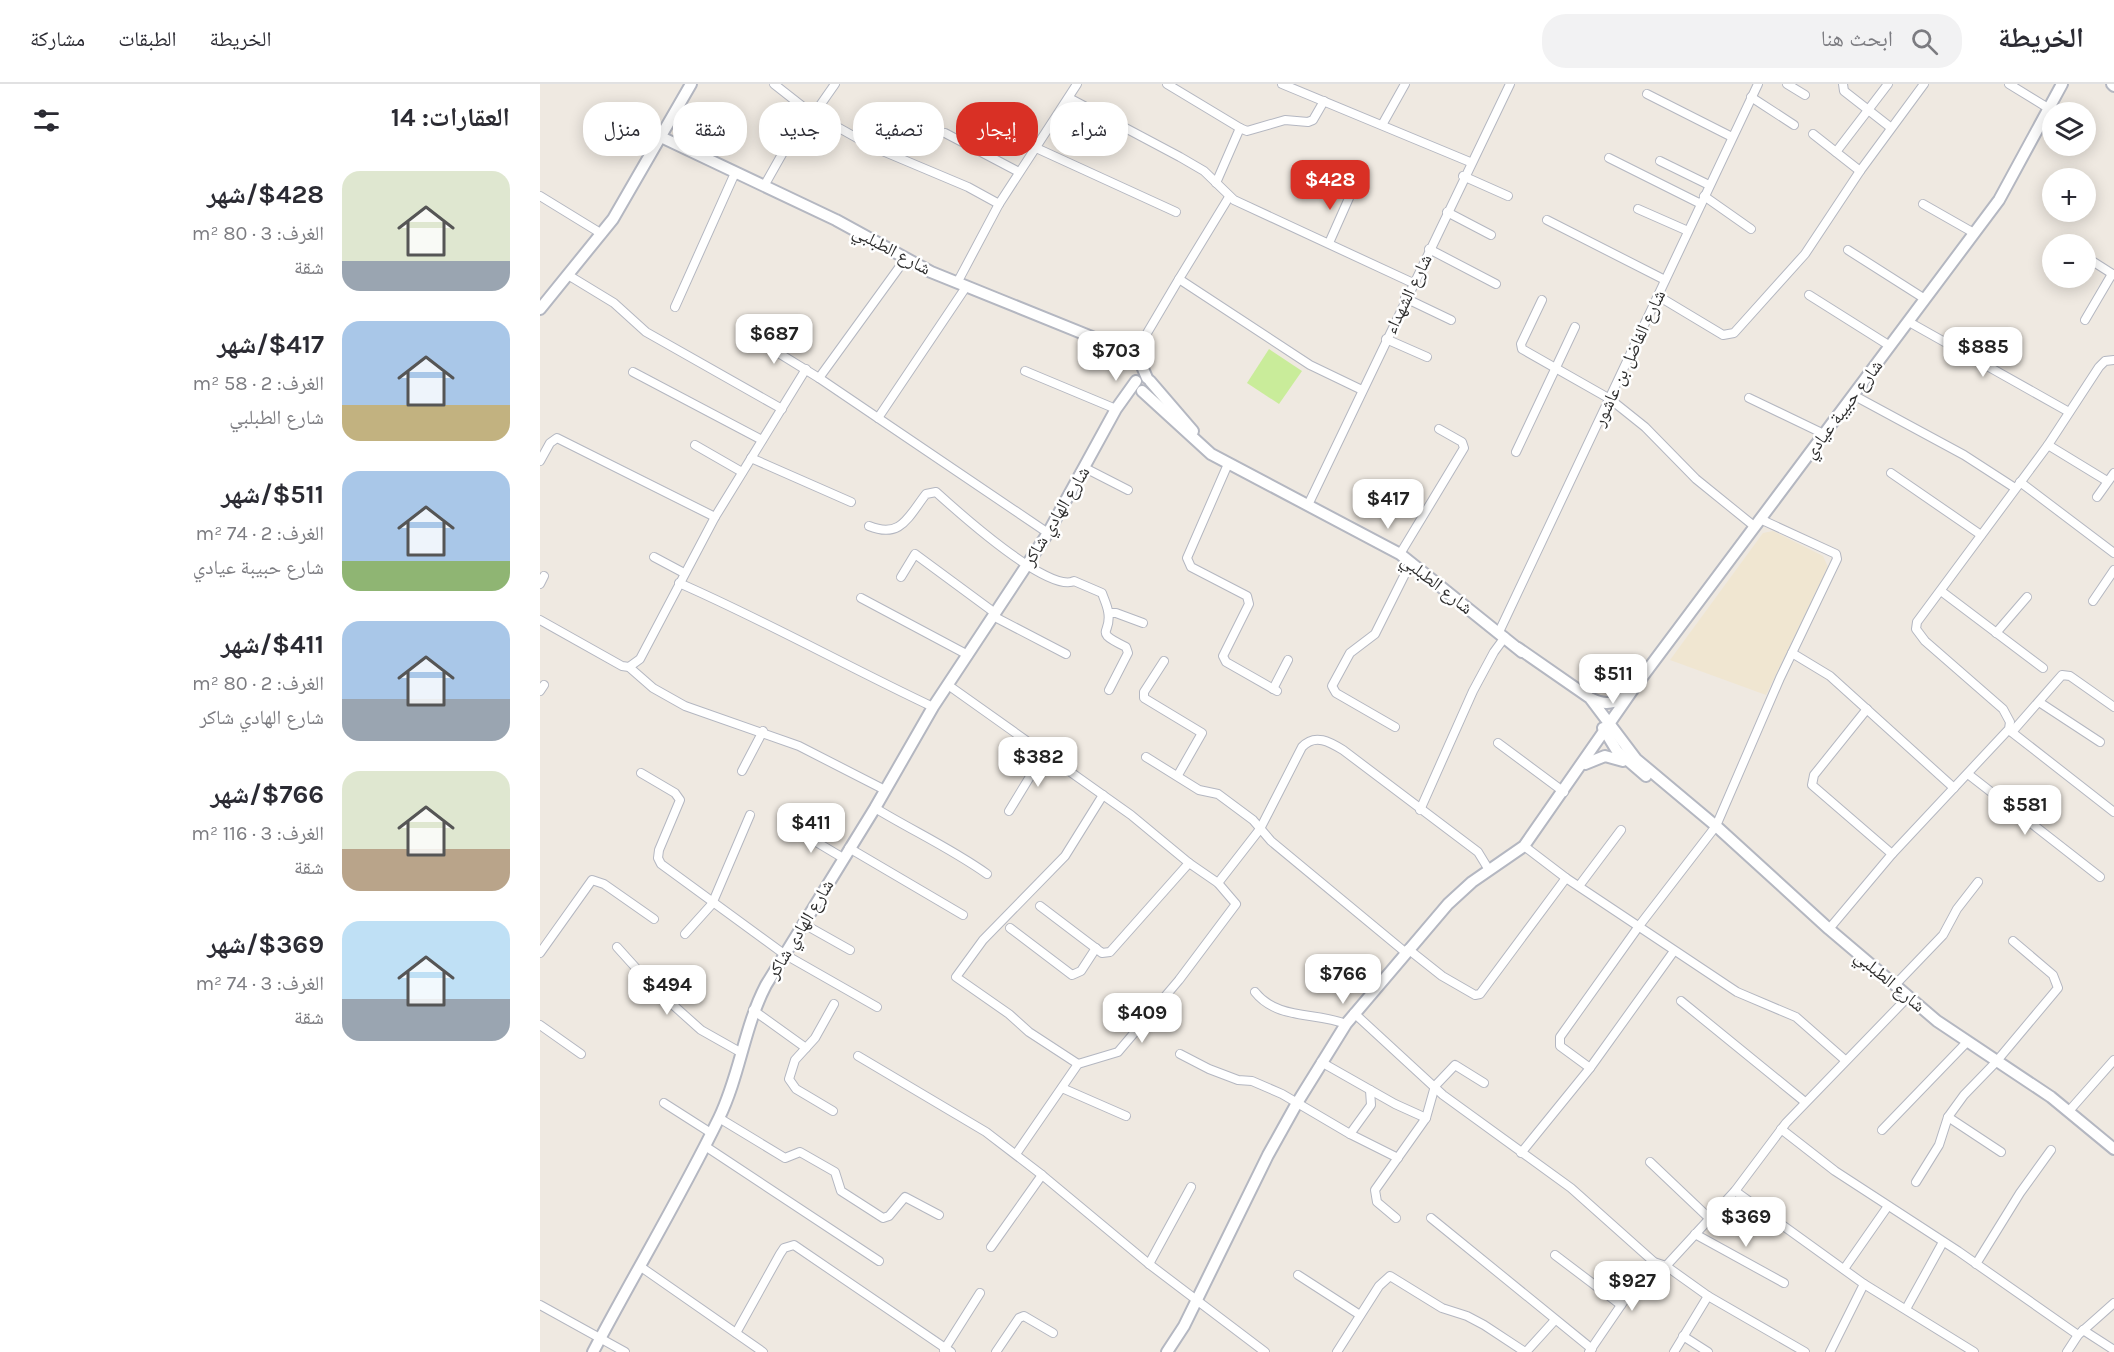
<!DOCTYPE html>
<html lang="ar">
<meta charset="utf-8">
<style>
body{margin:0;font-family:Karla,"Noto Naskh Arabic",sans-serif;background:#f2f2f3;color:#2b2b33;direction:rtl;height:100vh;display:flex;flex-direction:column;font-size:22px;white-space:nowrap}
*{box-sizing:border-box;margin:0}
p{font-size:20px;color:#7c7c81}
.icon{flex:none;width:33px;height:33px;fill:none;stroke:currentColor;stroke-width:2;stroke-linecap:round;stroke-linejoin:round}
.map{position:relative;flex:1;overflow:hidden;direction:ltr}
.sheet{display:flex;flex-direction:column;background:#fff;width:540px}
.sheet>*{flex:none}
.hud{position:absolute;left:18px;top:18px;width:570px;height:54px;direction:rtl;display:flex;gap:12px}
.fabs{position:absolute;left:1502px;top:18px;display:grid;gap:12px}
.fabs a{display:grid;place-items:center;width:54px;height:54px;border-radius:50%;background:#fff;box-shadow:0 3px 15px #0003;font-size:30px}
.price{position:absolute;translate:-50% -51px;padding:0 14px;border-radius:12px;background:#fff;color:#222;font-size:20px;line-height:39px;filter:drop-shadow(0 2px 3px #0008)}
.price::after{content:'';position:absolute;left:50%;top:36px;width:18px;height:14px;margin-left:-9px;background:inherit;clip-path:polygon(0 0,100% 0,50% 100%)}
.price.on{background:#d93025;color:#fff}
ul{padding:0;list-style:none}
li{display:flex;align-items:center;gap:18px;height:150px;padding:0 30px}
li span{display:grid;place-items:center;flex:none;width:168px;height:120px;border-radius:18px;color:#555}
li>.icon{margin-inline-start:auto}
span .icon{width:72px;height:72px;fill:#fffc;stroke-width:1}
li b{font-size:26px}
h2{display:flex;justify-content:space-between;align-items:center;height:72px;padding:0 30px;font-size:26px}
.tag{padding:0 21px;border-radius:24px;background:#fff;box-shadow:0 3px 15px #0003;font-size:21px;line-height:54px}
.tag.on{background:#d93025;color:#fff}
header{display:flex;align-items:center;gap:36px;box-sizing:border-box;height:84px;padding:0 30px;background:#fff;border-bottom:2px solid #e1e1e2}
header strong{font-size:28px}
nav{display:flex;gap:33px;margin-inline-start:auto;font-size:21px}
.search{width:420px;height:54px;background:#f2f2f3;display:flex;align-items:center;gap:15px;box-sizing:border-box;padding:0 21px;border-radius:24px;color:#7c7c81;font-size:22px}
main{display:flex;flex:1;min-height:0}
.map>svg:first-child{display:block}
</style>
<header>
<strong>الخريطة</strong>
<div class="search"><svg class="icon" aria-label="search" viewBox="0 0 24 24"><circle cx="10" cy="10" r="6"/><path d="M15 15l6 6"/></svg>ابحث هنا</div>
<nav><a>الخريطة</a><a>الطبقات</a><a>مشاركة</a></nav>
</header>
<main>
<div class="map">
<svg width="1574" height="1268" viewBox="0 0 1574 1268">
<rect width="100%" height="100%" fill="#efe9e1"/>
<path fill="#f0e6d1" d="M 1233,447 L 1283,472 L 1288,483 L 1226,611 L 1130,576 L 1223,449 Z"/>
<path fill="#c9ec9a" d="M 729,265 L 762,287 L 739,320 L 707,299 Z"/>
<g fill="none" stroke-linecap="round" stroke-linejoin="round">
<defs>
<g id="street">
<path d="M 234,0 L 267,26 L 333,63 L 428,103 L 459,120"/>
<path d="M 627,0 L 700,44"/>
<path d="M 742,0 L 930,78"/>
<path d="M 1247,0 L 1265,11"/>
<path d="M 1303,0 L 1304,7 L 1350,43"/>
<path d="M 1469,0 L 1508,24"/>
<path d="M 1107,10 L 1192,53"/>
<path d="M 1211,13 L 1254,41"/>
<path d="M 529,14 L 640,73 L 664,87 L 694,116 L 873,199"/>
<path d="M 274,30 L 295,0"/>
<path d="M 842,41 L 865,0"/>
<path d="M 405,49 L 479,88"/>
<path d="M 1273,50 L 1320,87"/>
<path d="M 494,63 L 636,128"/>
<path d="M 1296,68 L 1348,0"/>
<path d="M 1069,74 L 1161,120"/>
<path d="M 1120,77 L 1169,101"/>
<path d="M 923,92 L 968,112"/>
<path d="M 676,99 L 700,44 L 707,47 L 745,36 L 768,38 L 773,36 L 784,17"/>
<path d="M 224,102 L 267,26"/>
<path d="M 0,112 L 62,150"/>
<path d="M 1164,112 L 1211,145"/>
<path d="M 689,113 L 639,195 L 770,281 L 822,306"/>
<path d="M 1383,120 L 1434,149"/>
<path d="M 1098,125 L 1148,147"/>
<path d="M 907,128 L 951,151"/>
<path d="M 1007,136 L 1125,196"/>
<path d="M 789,159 L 813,105"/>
<path d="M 889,165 L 956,200"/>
<path d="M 1308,166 L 1385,215"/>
<path d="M 1549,175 L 1574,191"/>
<path d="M 28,191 L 74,219 L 106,248 L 242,325"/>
<path d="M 417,199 L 459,120 L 537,0"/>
<path d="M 426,203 L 338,334 L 508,449"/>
<path d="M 1269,211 L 1350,262"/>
<path d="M 1118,212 L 1183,251 L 1194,249 L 1265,170 L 1320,87 L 1384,0"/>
<path d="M 865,214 L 911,236"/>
<path d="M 1002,216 L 981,260 L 982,265 L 1070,315 L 1105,343 L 1156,395 L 1214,442"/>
<path d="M 135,223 L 195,89"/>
<path d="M 1545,236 L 1572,190"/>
<path d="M 1369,238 L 1529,328"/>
<path d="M 214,254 L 279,294 L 366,174"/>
<path d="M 846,255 L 887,273"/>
<path d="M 600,261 L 639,195"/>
<path d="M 485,287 L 576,325"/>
<path d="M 93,288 L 222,356"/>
<path d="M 279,294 L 338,334"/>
<path d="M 1313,311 L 1424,371 L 1475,404"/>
<path d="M 1209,314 L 1284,350"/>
<path d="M 155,361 L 202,388"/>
<path d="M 1508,361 L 1567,397"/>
<path d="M 976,368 L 1035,243"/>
<path d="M 211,374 L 311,418"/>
<path d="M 0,377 L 10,359 L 17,354 L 175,433"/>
<path d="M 688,380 L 647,474 L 651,483 L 707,512 L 709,520 L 683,572 L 686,578 L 737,607"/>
<path d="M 545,384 L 588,406"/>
<path d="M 1351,389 L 1441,451"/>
<path d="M 1480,398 L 1574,469"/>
<path d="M 1557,413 L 1574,389"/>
<path d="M 768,421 L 970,0"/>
<path d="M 329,442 C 361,455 368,433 386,410 L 396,408 C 417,427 509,510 534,497 L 562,509 C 564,515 567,521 568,527 C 573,551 551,546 586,563 L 588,569 L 569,606"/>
<path d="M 860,470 L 924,364 L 922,358 L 899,345"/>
<path d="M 114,473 L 144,489"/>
<path d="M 361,493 L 375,470 L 455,529"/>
<path d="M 139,499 C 226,537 308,583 393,623"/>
<path d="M 0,500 L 4,492"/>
<path d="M 1401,507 L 1503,584"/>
<path d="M 321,514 L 428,571"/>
<path d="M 1553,517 L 1574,486"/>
<path d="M 569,529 L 576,529 L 603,539"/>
<path d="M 453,532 L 526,570"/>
<path d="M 0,536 L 82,582 L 89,583 L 113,604 L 145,622 L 259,662 L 345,706"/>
<path d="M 959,548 L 1218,0"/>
<path d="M 1456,549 L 1487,513"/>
<path d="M 1252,569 L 1290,592 L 1414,704"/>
<path d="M 624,577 L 604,608 L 604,614 L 662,649 L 638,691"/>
<path d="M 89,583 L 100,575 L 175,433 L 266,285"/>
<path d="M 408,601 L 591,731 L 649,779 L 678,799 L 696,820 L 639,896 L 578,968 L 538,980 L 476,1070"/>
<path d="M 733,605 L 748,576"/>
<path d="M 0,607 L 4,601"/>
<path d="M 1499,618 L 1560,658"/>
<path d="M 1327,625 L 1274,691 L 1272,701 L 1352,770"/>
<path d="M 855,643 L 796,609 L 792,602 L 810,569 L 835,550 L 871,478"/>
<path d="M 1469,646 L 1574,728"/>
<path d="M 1472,648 L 1522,591 L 1530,592 L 1574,623"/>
<path d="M 958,659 L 1024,708"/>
<path d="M 606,673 L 659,706 L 678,710 L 713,736 L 731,757 L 865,868"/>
<path d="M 202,687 L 223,647"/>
<path d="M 101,689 L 135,709 L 140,716 L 119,766 L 118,774 L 121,780 L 244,870 L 337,923"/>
<path d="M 1428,690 L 1560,793"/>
<path d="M 335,724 C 373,747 412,765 447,790"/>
<path d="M 880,726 L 933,607 L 954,568 L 965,553"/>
<path d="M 469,727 L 505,668"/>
<path d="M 253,744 L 303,774"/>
<path d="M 984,762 L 1026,794 L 1197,908 L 1256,933 L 1305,976"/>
<path d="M 309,764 L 423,831"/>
<path d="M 678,799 L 720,745 L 762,663 C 775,649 790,658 803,666 L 938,768 L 949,786"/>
<path d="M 1039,802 L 1081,746"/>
<path d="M 500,822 L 562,869 L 570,868 L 649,779"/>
<path d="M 262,839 L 310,866"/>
<path d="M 470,844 L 532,891 L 541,887 L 556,864"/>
<path d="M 1289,845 L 1352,770 L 1469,645 L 1470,638 L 1463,625 L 1385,557 L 1376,545 L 1377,538 L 1508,361 L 1559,283 L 1565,277 L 1574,276"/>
<path d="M 145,850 L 172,820 L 210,731"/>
<path d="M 77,863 L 113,903 L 161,946 L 200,968"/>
<path d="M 868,865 L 902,892 L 935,911 L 940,910 L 1026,794"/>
<path d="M 0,869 L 52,796 L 64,800 L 114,835"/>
<path d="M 1355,901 L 1403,851 L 1417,825 L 1438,798"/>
<path d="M 715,908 C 737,936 776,928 806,940"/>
<path d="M 1141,917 L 1265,1018"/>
<path d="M 213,926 L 266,964"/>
<path d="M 814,929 L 903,1011 L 1031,1104 L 1114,1178 L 1126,1182 L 1168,1212 L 1265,1268"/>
<path d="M 0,941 L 41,970"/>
<path d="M 640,970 L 669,985 L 698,996 L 712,997 L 742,1010 L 810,1050 L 858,1074"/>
<path d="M 318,972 L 446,1048 L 502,1091 L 609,1180 L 725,1268"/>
<path d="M 781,978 L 855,1020 L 886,1034"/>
<path d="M 538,980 L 489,948 L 469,930 L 416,893 L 443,856 L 525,772 L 563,711"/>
<path d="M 1050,984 L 1020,962 L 1020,953 L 1099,842 L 1176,742 L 1240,594 L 1297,475 L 1296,470 L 1220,435"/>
<path d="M 522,1004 L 586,1032"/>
<path d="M 124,1019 L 171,1049"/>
<path d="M 293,1027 L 256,1005 L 249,995 L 255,976 L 275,954 L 294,920"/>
<path d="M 1529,1027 L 1574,976"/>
<path d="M 179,1034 L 245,1074 L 260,1068 L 295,1088 L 301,1107 L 343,1134 L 349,1132 L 365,1113 L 399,1131"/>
<path d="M 1241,1045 L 1295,1087 L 1418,1167 L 1538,1251"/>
<path d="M 1342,1046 L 1427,958"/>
<path d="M 810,1050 L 831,1021 L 830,1006"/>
<path d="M 165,1062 L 339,1177"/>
<path d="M 1461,1068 L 1408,1033 L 1424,1011 L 1456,978 L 1518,904 L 1513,891 L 1473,857"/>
<path d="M 981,1069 L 1050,984 L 1134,867"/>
<path d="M 1110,1078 L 1169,1134"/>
<path d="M 1376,1098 L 1399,1061 L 1408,1033"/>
<path d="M 1195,1107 L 1324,1200 L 1290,1268"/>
<path d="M 856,1134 L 837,1118 L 835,1106 L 886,1034 L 895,1002 L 915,981 L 944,999"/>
<path d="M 891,1134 L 1052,1265"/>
<path d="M 1155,1150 L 1244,1199"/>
<path d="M 451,1163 L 502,1091"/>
<path d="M 1015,1171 L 1081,1221"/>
<path d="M 609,1180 L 651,1103"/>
<path d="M 1436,1180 L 1480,1109 L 1511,1066"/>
<path d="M 1126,1182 L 1195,1107 L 1246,1039 L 1368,913"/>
<path d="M 101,1183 L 223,1268"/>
<path d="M 1304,1185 L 1348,1122"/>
<path d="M 758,1191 L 820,1231"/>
<path d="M 1324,1200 L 1434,1268"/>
<path d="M 0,1221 L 85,1268"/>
<path d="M 1366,1225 L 1403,1158"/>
<path d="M 1543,1246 L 1574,1266"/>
<path d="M 196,1249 L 240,1170 L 244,1164 L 254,1161 L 411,1268"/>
<path d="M 1143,1252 L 1168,1268"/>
<path d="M 404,1266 L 440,1209"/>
<path d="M 456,1268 L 479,1234 L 484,1232 L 513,1249"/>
<path d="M 797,1268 L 839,1202 L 850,1192 L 902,1224 L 927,1232 L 944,1241 L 985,1268"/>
<path d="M 986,1268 L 1015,1236"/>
<path d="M 1049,1268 L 1103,1189 L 1114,1178"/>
<path d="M 1134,1268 L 1168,1212"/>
<path d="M 1527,1268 L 1538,1251 L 1574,1219"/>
</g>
<g id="secondary">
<path d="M 1572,0 L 1574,2"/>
<path d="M 121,53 L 296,136 L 391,188 L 574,262 L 601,280 L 607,294"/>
<path d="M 0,225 L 73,135 L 151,0"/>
<path d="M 610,297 L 653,347"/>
<path d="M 602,307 L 671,370 L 860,470 L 982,568"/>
<path d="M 978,564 L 1050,614 L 1096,675 L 1176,742 L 1289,845 L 1355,901 L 1397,937 L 1511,1013 L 1574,1065"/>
<path d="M 1052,615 C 1066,622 1075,619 1087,611"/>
<path d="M 1063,644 L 1077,667 L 1106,692"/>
<path d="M 1045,680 L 1065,672 L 1083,677"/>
<path d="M 53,1268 C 94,1190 140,1114 179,1034 C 200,991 204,943 226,901 L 335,724 L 393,623 L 508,449 L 576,325 L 596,297"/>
<path d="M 627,1268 L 644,1242 L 728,1071 L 757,1019 L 806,940 L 908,820 L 932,798 L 984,762 L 1094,604 L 1459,116 L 1522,0"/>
</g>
</defs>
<use href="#street" stroke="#b4b7c1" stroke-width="10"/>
<use href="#secondary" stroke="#b4b7c1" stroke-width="14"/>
<use href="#street" stroke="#fff" stroke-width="8"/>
<use href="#secondary" stroke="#fff" stroke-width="10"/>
</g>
<g text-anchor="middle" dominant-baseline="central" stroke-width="5" stroke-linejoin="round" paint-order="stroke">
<g font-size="18" fill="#2e2e2e" stroke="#fff">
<text transform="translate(352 166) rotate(28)">شارع الطبلبي</text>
<text transform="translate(868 210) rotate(-64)">شارع الشهداء</text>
<text transform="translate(1089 274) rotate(-65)">شارع الفاضل بن عاشور</text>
<text transform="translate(1303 325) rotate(-53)">شارع حبيبة عيادي</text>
<text transform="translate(516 432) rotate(-59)">شارع الهادي شاكر</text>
<text transform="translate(897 500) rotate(38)">شارع الطبلبي</text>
<text transform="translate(260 845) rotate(-59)">شارع الهادي شاكر</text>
<text transform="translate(1350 897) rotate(40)">شارع الطبلبي</text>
</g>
</g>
</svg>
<div class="fabs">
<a><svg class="icon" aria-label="layers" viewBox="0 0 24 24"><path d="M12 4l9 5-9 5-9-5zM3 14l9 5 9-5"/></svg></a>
<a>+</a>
<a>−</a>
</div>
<b class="price on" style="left:790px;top:127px">$428</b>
<b class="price" style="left:234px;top:281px">$687</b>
<b class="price" style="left:1443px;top:294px">$885</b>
<b class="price" style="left:576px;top:298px">$703</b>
<b class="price" style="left:848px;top:446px">$417</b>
<b class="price" style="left:1073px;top:621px">$511</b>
<b class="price" style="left:498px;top:704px">$382</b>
<b class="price" style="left:1485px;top:752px">$581</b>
<b class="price" style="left:271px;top:770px">$411</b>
<b class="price" style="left:803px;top:921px">$766</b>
<b class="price" style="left:127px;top:932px">$494</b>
<b class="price" style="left:602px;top:960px">$409</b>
<b class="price" style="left:1206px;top:1164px">$369</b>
<b class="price" style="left:1092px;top:1228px">$927</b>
<div class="hud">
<a class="tag">شراء</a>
<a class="tag on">إيجار</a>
<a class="tag">تصفية</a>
<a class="tag">جديد</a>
<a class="tag">شقة</a>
<a class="tag">منزل</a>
</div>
</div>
<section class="sheet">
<h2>العقارات: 14<svg class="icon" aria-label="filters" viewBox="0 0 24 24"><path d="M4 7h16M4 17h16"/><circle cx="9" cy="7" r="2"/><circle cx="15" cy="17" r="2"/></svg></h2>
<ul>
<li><span style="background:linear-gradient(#dfe7d0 75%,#9aa5b1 0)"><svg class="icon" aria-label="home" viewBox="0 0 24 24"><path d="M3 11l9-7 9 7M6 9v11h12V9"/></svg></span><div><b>$428/شهر</b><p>الغرف: 3 · 80 m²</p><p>شقة</p></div></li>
<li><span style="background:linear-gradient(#a9c7e8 70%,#c2b280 0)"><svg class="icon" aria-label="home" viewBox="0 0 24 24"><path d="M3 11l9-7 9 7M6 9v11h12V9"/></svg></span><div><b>$417/شهر</b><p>الغرف: 2 · 58 m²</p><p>شارع الطبلبي</p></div></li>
<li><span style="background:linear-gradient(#a9c7e8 75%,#8fb573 0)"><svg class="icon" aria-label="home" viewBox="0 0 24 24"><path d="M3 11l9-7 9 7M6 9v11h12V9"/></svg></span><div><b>$511/شهر</b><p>الغرف: 2 · 74 m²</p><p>شارع حبيبة عيادي</p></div></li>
<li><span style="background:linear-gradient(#a9c7e8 65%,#9aa5b1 0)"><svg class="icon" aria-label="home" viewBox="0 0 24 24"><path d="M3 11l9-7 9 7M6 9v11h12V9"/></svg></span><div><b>$411/شهر</b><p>الغرف: 2 · 80 m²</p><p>شارع الهادي شاكر</p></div></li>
<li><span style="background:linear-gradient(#dfe7d0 65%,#b9a48a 0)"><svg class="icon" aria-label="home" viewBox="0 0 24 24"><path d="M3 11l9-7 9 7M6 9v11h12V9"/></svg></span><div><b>$766/شهر</b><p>الغرف: 3 · 116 m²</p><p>شقة</p></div></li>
<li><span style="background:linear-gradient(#bfe0f5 65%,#9aa5b1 0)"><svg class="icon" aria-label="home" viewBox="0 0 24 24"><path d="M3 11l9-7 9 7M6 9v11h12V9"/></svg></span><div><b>$369/شهر</b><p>الغرف: 3 · 74 m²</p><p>شقة</p></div></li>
</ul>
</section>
</main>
